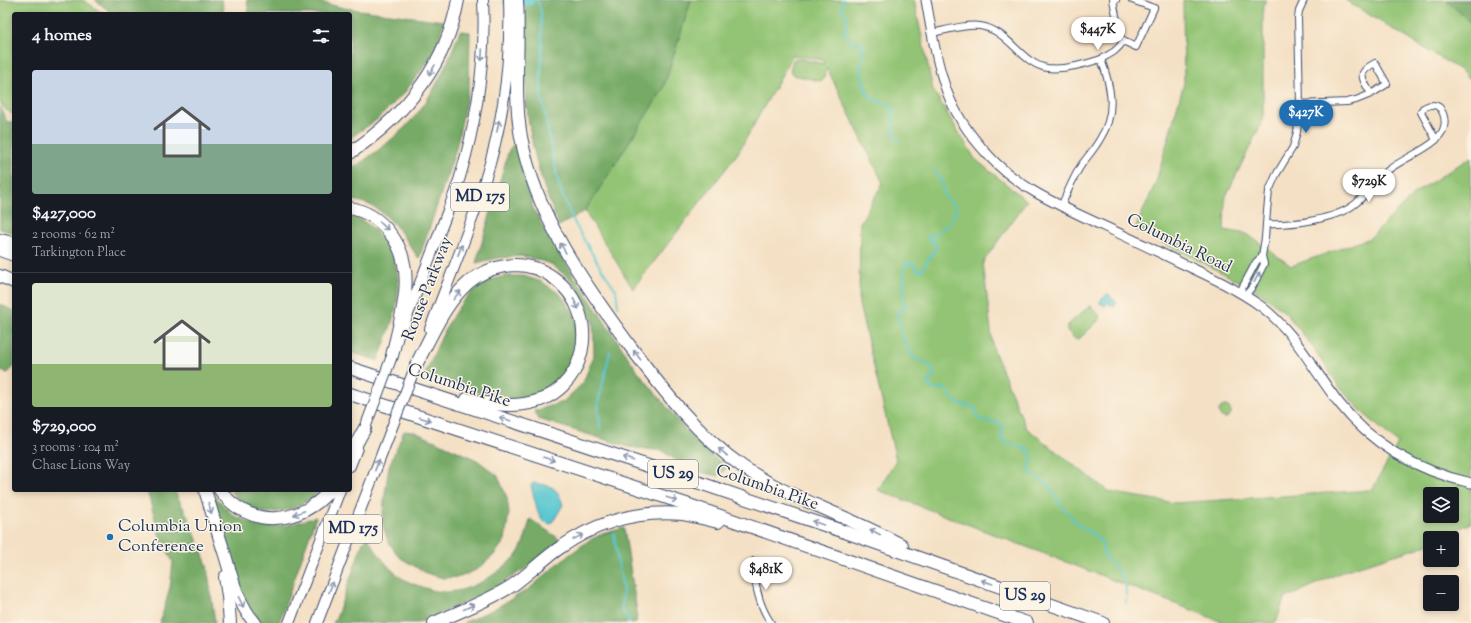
<!DOCTYPE html>
<meta charset="utf-8">
<style>
body{margin:0;font-family:"Sorts Mill Goudy",serif;background:#20242c;color:#f1f3f6;height:100vh;display:flex;flex-direction:column;font-size:15px;white-space:nowrap}
*{box-sizing:border-box;margin:0}
p{font-size:13px;color:#9ea1a6}
.icon{flex:none;width:22px;height:22px;fill:none;stroke:currentColor;stroke-width:2;stroke-linecap:round;stroke-linejoin:round}
.map{position:relative;flex:1;overflow:hidden}
.panel{position:absolute;left:12px;top:12px;width:340px;height:480px;display:flex;flex-direction:column;background:#171b24;border-radius:4px;box-shadow:0 2px 6px #0003}
.panel>*{flex:none}
.controls{position:absolute;left:1423px;top:487px;display:grid;gap:8px}
.controls a{display:grid;place-items:center;width:36px;height:36px;border-radius:4px;background:#171b24;box-shadow:0 2px 6px #0003;font-size:20px}
.price{position:absolute;translate:-50% -34px;padding:0 9px;border-radius:14px;background:#fff;color:#222;font-size:13px;line-height:26px;filter:drop-shadow(0 1px 2px #0008)}
.price::after{content:'';position:absolute;left:50%;top:24px;width:12px;height:9px;margin-left:-6px;background:inherit;clip-path:polygon(0 0,100% 0,50% 100%)}
.price.selected{background:#1f6fb2;color:#fff}
ul{padding:0;list-style:none}
li{display:grid;align-content:center;gap:8px;height:212px;padding:0 20px}
li+li{border-top:1px solid #363941}
li span{display:grid;place-items:center;height:124px;border-radius:4px;color:#555}
li>.icon{margin-inline-start:auto}
span .icon{width:72px;height:72px;fill:#fffc;stroke-width:1}
li b{font-size:17px}
h2{display:flex;justify-content:space-between;align-items:center;height:48px;padding:0 20px;font-size:17px}
.map>svg:first-child{display:block}
</style>
<div class="map">
<svg width="1471" height="623" viewBox="0 0 1471 623">
<rect width="100%" height="100%" fill="#fcf5e5"/>
<filter id="ink" filterUnits="userSpaceOnUse"><feTurbulence type="fractalNoise" baseFrequency=".025" numOctaves="2"/><feDisplacementMap in="SourceGraphic" scale="8" xChannelSelector="R" yChannelSelector="G"/><feConvolveMatrix kernelMatrix="1 2 1 2 8 2 1 2 1" color-interpolation-filters="sRGB"/></filter>
<filter id="wash" filterUnits="userSpaceOnUse"><feTurbulence type="fractalNoise" baseFrequency=".012" numOctaves="4" result="noise"/><feDisplacementMap in="SourceGraphic" scale="16" xChannelSelector="R" yChannelSelector="G"/><feGaussianBlur stdDeviation="0.9" result="paint"/><feColorMatrix in="noise" values="0 0 0 0 0 0 0 0 0 0 0 0 0 0 0 0 0 1.4 0 .05"/><feComposite in="paint" operator="in"/></filter>
<g filter="url(#wash)">
<rect width="100%" height="100%" fill="#f4e0c4"/>
<g fill="#93c474" stroke="#577a69" fill-rule="evenodd">
<path d="M 0,0 L 83,0 L 104,14 L 14,14 L 14,115 L 5,109 L 0,102 Z"/>
<path d="M 691,0 L 914,0 L 933,90 L 975,159 L 1027,201 L 983,262 L 993,348 L 1026,428 L 1109,492 L 1175,503 L 1372,490 L 1398,443 L 1363,413 L 1341,389 L 1312,346 L 1286,313 L 1259,292 L 1200,261 L 1135,229 L 1156,182 L 1184,83 L 1183,0 L 1267,0 L 1263,6 L 1263,120 L 1225,198 L 1224,230 L 1247,234 L 1291,266 L 1370,238 L 1415,193 L 1471,157 L 1471,523 L 1440,538 L 1430,538 L 1430,543 L 1421,547 L 1346,570 L 1284,599 L 1276,623 L 1225,623 L 878,490 L 896,460 L 859,304 L 860,223 L 883,183 L 827,68 L 824,78 L 821,81 L 793,75 L 790,71 L 793,60 L 797,58 L 824,64 L 822,60 L 793,55 L 738,153 L 633,289 L 585,211 L 663,89 ZM 1430,494 L 1452,494 L 1452,516 L 1430,516 Z"/>
<path d="M 1345,0 L 1471,0 L 1471,81 L 1460,70 Z"/>
<path d="M 1091,306 L 1099,315 L 1100,319 L 1079,339 L 1075,339 L 1067,331 L 1067,326 L 1088,307 Z"/>
<circle cx="1225" cy="412" r="6"/>
</g>
<g fill="#76aa66" stroke="#486c62">
<path d="M 95,0 L 222,0 L 224,14 L 113,14 Z"/>
<path d="M 247,0 L 312,0 L 344,8 L 444,21 L 435,52 L 405,92 L 378,119 L 350,138 L 350,14 L 249,14 Z"/>
<path d="M 525,0 L 691,0 L 663,89 L 585,211 L 559,226 C 544,189 533,157 528,116 C 524,77 527,38 525,0 Z"/>
<path d="M 1446,0 L 1471,0 L 1471,23 Z"/>
<path d="M 460,31 L 470,32 L 469,86 L 456,149 L 419,259 C 402,234 384,202 350,200 L 350,170 C 375,153 402,134 420,110 C 438,86 449,59 460,31 Z"/>
<path d="M 0,106 L 7,122 L 14,122 L 14,233 L 0,229 Z"/>
<path d="M 516,141 L 524,176 L 533,208 L 547,235 L 636,369 L 694,440 L 727,468 L 718,476 L 693,471 L 662,451 L 629,447 L 538,419 L 534,411 L 563,402 L 583,383 L 594,355 L 593,322 L 583,299 L 571,280 L 551,264 L 535,259 L 520,256 L 498,258 L 476,263 L 509,150 Z"/>
<path d="M 350,216 C 359,217 369,225 376,231 C 382,237 386,243 390,251 C 409,290 391,324 378,361 L 350,352 Z"/>
<path d="M 505,276 L 524,276 L 542,282 L 560,294 L 574,314 L 578,330 L 577,352 L 567,368 L 552,386 L 531,397 L 510,401 L 493,397 L 425,374 C 439,344 454,299 485,283 C 490,279 499,278 505,276 Z"/>
<path d="M 0,304 L 14,311 L 14,367 L 8,373 L 0,371 Z"/>
<path d="M 404,431 L 415,432 L 477,460 L 498,476 L 507,498 L 509,513 L 505,540 L 494,555 L 478,569 L 460,577 L 443,578 L 426,573 L 399,557 L 388,541 L 382,522 L 385,493 L 389,466 Z"/>
<path d="M 148,490 L 174,490 L 189,519 L 207,565 L 215,623 L 160,623 L 170,587 L 173,562 L 160,537 L 148,494 Z"/>
<path d="M 230,490 L 320,490 C 308,505 277,517 257,511 C 248,508 236,498 230,490 Z"/>
<path d="M 213,495 L 234,516 L 262,527 L 288,525 L 316,517 L 279,623 L 261,623 L 245,605 L 235,576 Z"/>
<path d="M 530,519 L 561,540 L 526,568 L 488,592 L 418,623 L 333,623 L 338,613 L 363,542 L 368,538 C 378,554 391,574 409,582 C 418,586 438,593 447,592 C 470,591 491,578 507,564 C 510,561 514,559 516,556 C 524,546 527,531 530,519 Z"/>
<path d="M 624,528 L 637,612 L 636,623 L 463,623 L 494,609 L 529,589 L 560,562 L 588,541 L 602,534 Z"/>
</g>
<g fill="#5ac7d0" stroke="#3a7b97">
<path d="M 1107,294 L 1109,294 L 1112,299 L 1117,302 L 1114,307 L 1110,305 L 1109,302 L 1105,306 L 1100,303 L 1100,301 Z"/>
<path d="M 533,483 C 552,486 557,486 563,505 L 554,520 L 550,524 L 543,521 L 538,512 L 531,486 Z"/>
</g>
<g fill="none" stroke-linecap="round" stroke-linejoin="round">
<g stroke="#5ac7d0" stroke-width="2">
<path d="M 537,0 L 541,11 L 542,49 L 541,75 L 541,94 L 558,181 L 563,197 L 575,224 L 599,265 L 616,290 L 618,306"/>
<path d="M 843,0 L 842,11 L 847,16 L 847,22 L 844,32 L 853,44 L 860,43 L 863,44 C 865,51 861,61 861,69 C 861,79 865,88 869,97 L 893,107 L 894,134 L 896,138 L 900,141"/>
<path d="M 934,169 L 943,185 L 943,193 L 947,199 L 955,206 L 956,211 L 950,222 L 934,236 L 930,235 L 928,238 L 931,241 L 936,242 L 936,248 L 921,271 L 917,270 L 914,264 L 908,262 L 904,267 L 904,288 L 903,296 L 903,301 L 907,307 L 898,311 C 899,326 903,344 913,356 C 919,365 934,361 934,375 L 928,382 L 929,386 L 933,389 L 944,388 C 950,392 951,399 958,403 C 964,407 969,403 976,409 L 977,417 L 982,421 L 998,422 L 1003,426 L 1003,430 L 1001,436 L 1004,442 L 1029,450 C 1033,457 1032,462 1029,469 L 1031,474 L 1047,483 L 1064,509 L 1080,526 L 1092,533 L 1100,541 L 1103,547 L 1104,555 L 1109,561 L 1114,565 L 1123,578 L 1126,590 L 1126,603"/>
<path d="M 600,428 L 598,403 L 610,352"/>
<path d="M 614,533 L 617,558 L 623,588 L 622,612 L 629,618 L 629,621 L 627,623"/>
</g>
<path stroke="#5ac7d0" stroke-width="11" d="M 508,0 L 523,1 L 529,0"/>
</g>
</g>
<g filter="url(#ink)">
<g fill="none" stroke-linecap="round" stroke-linejoin="round">
<defs>
<g id="minor">
<path d="M 1116,0 L 1113,0 L 1120,36 L 1123,41 L 1136,47 L 1154,8 L 1132,0"/>
<path d="M 932,33 C 947,30 965,24 980,26 C 1009,30 1020,63 1047,68 C 1062,70 1086,64 1101,59 C 1111,86 1117,113 1100,139 C 1095,148 1088,156 1082,164 C 1073,177 1068,192 1061,206"/>
<path d="M 1101,59 C 1110,54 1118,51 1123,41"/>
<path d="M 1300,104 L 1347,102 L 1356,100 L 1371,94 C 1362,78 1356,73 1375,63 L 1387,84 L 1371,94"/>
<path d="M 1266,224 C 1291,225 1335,220 1355,204 C 1366,195 1375,181 1387,171 C 1402,159 1421,153 1436,140 L 1421,112 L 1423,108 C 1426,107 1428,105 1432,105 C 1443,104 1447,121 1443,130 C 1442,133 1438,137 1436,140"/>
<path d="M 1240,292 L 1256,262 L 1262,256"/>
<path d="M 1245,296 L 1253,286 L 1264,264 L 1262,256 L 1265,238 L 1267,211 L 1269,191 L 1276,175 L 1293,147 L 1297,132 L 1300,104 L 1298,18 L 1299,11 L 1304,0"/>
<path d="M 754,561 C 754,583 758,604 771,623"/>
</g>
<path id="secondary" d="M 926,0 C 931,28 935,56 944,83 C 952,110 971,137 990,157 C 1016,185 1050,201 1084,217 C 1116,232 1149,247 1181,263 C 1209,276 1237,289 1262,307 C 1296,333 1313,370 1339,403 C 1372,445 1419,471 1471,483"/>
<g id="primary">
<path d="M 403,327 C 415,296 427,265 439,234 C 446,215 454,196 460,177 C 477,120 486,60 483,0"/>
<path d="M 430,329 C 448,281 469,233 484,183 C 503,125 511,61 509,0"/>
<path d="M 350,466 L 357,448"/>
<path d="M 289,623 L 340,490"/>
<path d="M 317,623 L 389,435"/>
</g>
<g id="motorway">
<path d="M 517,0 C 520,46 513,92 521,137 C 536,217 583,282 630,346 C 663,390 697,435 743,467 C 772,487 805,500 836,514 C 859,524 880,534 902,545"/>
<path d="M 350,153 C 404,116 446,66 458,0"/>
<path d="M 350,208 C 365,211 379,219 389,232 C 419,267 401,316 392,356"/>
<path d="M 0,240 L 14,243"/>
<path d="M 0,250 L 14,255"/>
<path d="M 0,276 L 14,282"/>
<path d="M 416,365 C 431,337 444,304 468,283 C 481,272 497,266 515,265 C 529,265 543,270 554,278 C 604,315 587,396 524,404 C 505,407 485,403 467,399"/>
<path d="M 350,368 L 694,481 L 848,533 L 1103,623"/>
<path d="M 350,394 L 686,504 L 1027,623"/>
<path d="M 350,455 L 365,428"/>
<path d="M 205,490 C 212,512 218,534 225,555 C 232,579 238,604 255,623"/>
<path d="M 220,490 C 248,529 300,526 330,490"/>
<path d="M 225,577 L 228,596 L 230,623"/>
<path d="M 434,623 C 460,611 489,601 513,585 C 530,573 544,558 561,547 C 597,522 639,510 683,514 C 695,516 707,519 718,522"/>
</g>
</defs>
<use href="#minor" stroke="#3c4a6d" stroke-width="8"/>
<use href="#secondary" stroke="#3c4a6d" stroke-width="11"/>
<use href="#primary" stroke="#3c4a6d" stroke-width="12"/>
<use href="#motorway" stroke="#3c4a6d" stroke-width="14"/>
<use href="#minor" stroke="#fff" stroke-width="6"/>
<use href="#secondary" stroke="#fff" stroke-width="9"/>
<use href="#primary" stroke="#fff" stroke-width="10"/>
<use href="#motorway" stroke="#fff" stroke-width="12"/>
<defs>
<g id="primary-bridge">
<path d="M 365,428 L 392,356"/>
<path d="M 389,435 L 416,365"/>
</g>
</defs>
<use href="#primary-bridge" stroke="#3c4a6d" stroke-width="12" stroke-linecap="butt"/>
<use href="#primary-bridge" stroke="#fff" stroke-width="10"/>
</g>
<defs><path id="oneway-shaft" d="M-6 0H5M1.5-3L5.5 0L1.5 3" fill="none" stroke-width="1.6" stroke-linecap="round" stroke-linejoin="round"/></defs>
<g stroke="#8d97ae">
<use href="#oneway-shaft" transform="translate(482 55) rotate(93)"/>
<use href="#oneway-shaft" transform="translate(432 70) rotate(121)"/>
<use href="#oneway-shaft" transform="translate(498 126) rotate(-79)"/>
<use href="#oneway-shaft" transform="translate(384 226) rotate(44)"/>
<use href="#oneway-shaft" transform="translate(563 248) rotate(-120)"/>
<use href="#oneway-shaft" transform="translate(460 250) rotate(-69)"/>
<use href="#oneway-shaft" transform="translate(1257 277) rotate(-62)"/>
<use href="#oneway-shaft" transform="translate(457 295) rotate(-50)"/>
<use href="#oneway-shaft" transform="translate(576 304) rotate(63)"/>
<use href="#oneway-shaft" transform="translate(637 355) rotate(-127)"/>
<use href="#oneway-shaft" transform="translate(425 419) rotate(18)"/>
<use href="#oneway-shaft" transform="translate(505 419) rotate(-162)"/>
<use href="#oneway-shaft" transform="translate(723 452) rotate(-140)"/>
<use href="#oneway-shaft" transform="translate(549 459) rotate(18)"/>
<use href="#oneway-shaft" transform="translate(628 459) rotate(-162)"/>
<use href="#oneway-shaft" transform="translate(377 465) rotate(-69)"/>
<use href="#oneway-shaft" transform="translate(672 499) rotate(18)"/>
<use href="#oneway-shaft" transform="translate(210 508) rotate(73)"/>
<use href="#oneway-shaft" transform="translate(299 513) rotate(159)"/>
<use href="#oneway-shaft" transform="translate(818 523) rotate(-161)"/>
<use href="#oneway-shaft" transform="translate(875 532) rotate(-153)"/>
<use href="#oneway-shaft" transform="translate(578 537) rotate(-29)"/>
<use href="#oneway-shaft" transform="translate(987 582) rotate(-161)"/>
<use href="#oneway-shaft" transform="translate(331 587) rotate(-69)"/>
<use href="#oneway-shaft" transform="translate(241 602) rotate(64)"/>
<use href="#oneway-shaft" transform="translate(469 607) rotate(-24)"/>
</g>
</g>
<circle fill="#1f6fb2" stroke="#fcf5e5" stroke-width="1.5" cx="110" cy="537" r="4"/>
<g text-anchor="middle" dominant-baseline="central" stroke-width="3" stroke-linejoin="round" paint-order="stroke">
<g fill="#fcf5e5" stroke="#5e6a86" stroke-width="1">
<rect x="451" y="183" width="58" height="28" rx="3"/>
<rect x="648" y="460" width="50" height="28" rx="3"/>
<rect x="324" y="515" width="58" height="28" rx="3"/>
<rect x="1000" y="582" width="50" height="28" rx="3"/>
</g>
<g font-size="16" font-weight="bold" fill="#1b2f5e">
<text x="480" y="197">MD 175</text>
<text x="673" y="474">US 29</text>
<text x="353" y="529">MD 175</text>
<text x="1025" y="596">US 29</text>
</g>
<g font-size="17" fill="#1b2f5e" stroke="#fcf5e5">
<text transform="translate(1179 244) rotate(26)">Columbia Road</text>
<text transform="translate(428 289) rotate(-69)">Rouse Parkway</text>
<text transform="translate(459 386) rotate(18)">Columbia Pike</text>
<text transform="translate(767 488) rotate(19)">Columbia Pike</text>
</g>
<g font-size="17" fill="#1b2f5e" stroke="#fcf5e5" text-anchor="start">
<text x="118" y="527">Columbia Union<tspan x="118" dy="20">Conference</tspan></text>
</g>
</g>
</svg>
<div class="controls">
<a><svg class="icon" aria-label="layers" viewBox="0 0 24 24"><path d="M12 4l9 5-9 5-9-5zM3 14l9 5 9-5"/></svg></a>
<a>+</a>
<a>−</a>
</div>
<b class="price" style="left:1098px;top:51px">$447K</b>
<b class="price selected" style="left:1306px;top:134px">$427K</b>
<b class="price" style="left:1369px;top:203px">$729K</b>
<b class="price" style="left:766px;top:591px">$481K</b>
<section class="panel">
<h2>4 homes<svg class="icon" aria-label="filters" viewBox="0 0 24 24"><path d="M4 7h16M4 17h16"/><circle cx="9" cy="7" r="2"/><circle cx="15" cy="17" r="2"/></svg></h2>
<ul>
<li><span style="background:linear-gradient(#c9d6e8 60%,#7fa58c 0)"><svg class="icon" aria-label="home" viewBox="0 0 24 24"><path d="M3 11l9-7 9 7M6 9v11h12V9"/></svg></span><div><b>$427,000</b><p>2 rooms · 62 m²</p><p>Tarkington Place</p></div></li>
<li><span style="background:linear-gradient(#dfe7d0 65%,#8fb573 0)"><svg class="icon" aria-label="home" viewBox="0 0 24 24"><path d="M3 11l9-7 9 7M6 9v11h12V9"/></svg></span><div><b>$729,000</b><p>3 rooms · 104 m²</p><p>Chase Lions Way</p></div></li>
</ul>
</section>
</div>
